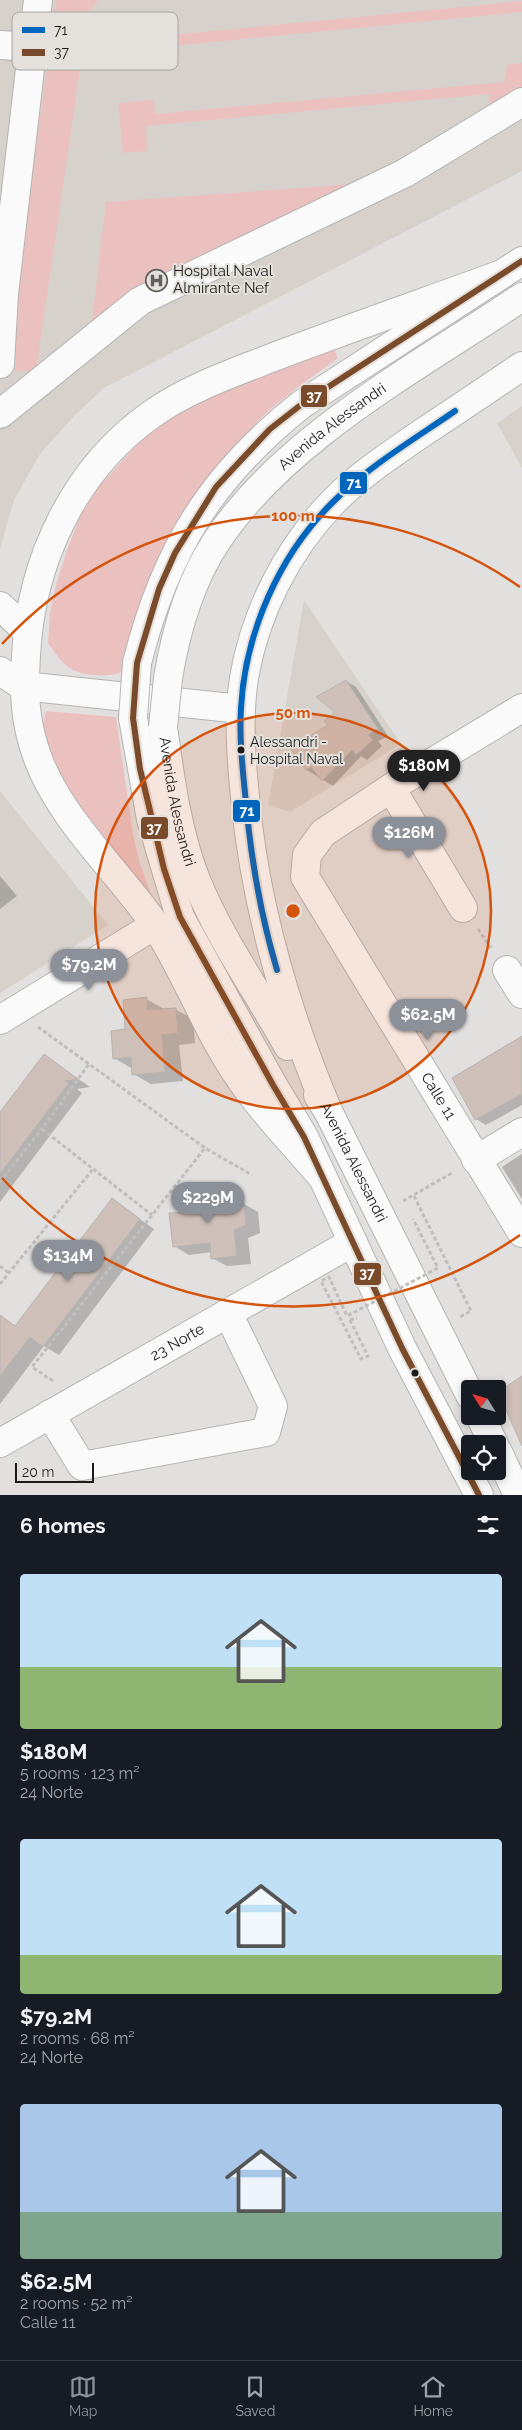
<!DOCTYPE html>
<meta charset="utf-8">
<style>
body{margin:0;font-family:Raleway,sans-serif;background:#20242c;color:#f1f3f6;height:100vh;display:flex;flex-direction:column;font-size:19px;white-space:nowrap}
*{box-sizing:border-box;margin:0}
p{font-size:16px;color:#9ea1a6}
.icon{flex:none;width:28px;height:28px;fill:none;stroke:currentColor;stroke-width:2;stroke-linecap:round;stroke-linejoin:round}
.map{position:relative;height:1495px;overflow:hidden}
.panel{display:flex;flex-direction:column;background:#171b24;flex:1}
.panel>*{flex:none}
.needle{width:32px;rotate:307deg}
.tools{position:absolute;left:461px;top:1380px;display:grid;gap:10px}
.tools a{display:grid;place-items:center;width:45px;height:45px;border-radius:5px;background:#171b24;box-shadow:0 2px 8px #0003;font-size:25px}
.scale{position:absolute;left:15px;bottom:12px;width:79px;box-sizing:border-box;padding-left:5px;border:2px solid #1c1b19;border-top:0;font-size:14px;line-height:18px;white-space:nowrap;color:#1c1b19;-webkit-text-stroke:4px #e4e1dc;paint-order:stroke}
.price{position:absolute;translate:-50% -42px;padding:0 11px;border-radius:18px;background:#8c9099;color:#fff;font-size:16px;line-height:32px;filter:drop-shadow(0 1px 2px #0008)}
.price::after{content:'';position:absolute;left:50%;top:30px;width:15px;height:11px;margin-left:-8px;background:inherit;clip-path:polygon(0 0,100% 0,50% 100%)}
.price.on{background:#222;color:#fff}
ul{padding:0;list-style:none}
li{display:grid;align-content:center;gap:10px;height:265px;padding:0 20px}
li span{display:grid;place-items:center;height:155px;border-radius:5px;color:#555}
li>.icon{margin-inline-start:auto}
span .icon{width:90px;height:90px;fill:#fffc;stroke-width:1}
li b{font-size:21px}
h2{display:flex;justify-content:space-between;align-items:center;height:60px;padding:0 20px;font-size:21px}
.tabs{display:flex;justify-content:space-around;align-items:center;height:70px;border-top:1px solid #363941;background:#171b24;font-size:14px;color:#9ea1a6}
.tabs a{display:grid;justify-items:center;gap:2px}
.tabs .on{color:#8c9099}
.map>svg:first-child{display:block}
</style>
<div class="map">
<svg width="522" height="1495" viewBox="0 0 522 1495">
<rect width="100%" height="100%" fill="#e2e0de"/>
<g fill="#d6d1cb">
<path d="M 0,0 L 522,0 L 522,171 L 104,388 L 76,414 L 40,454 L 14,500 L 0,549 Z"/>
<path d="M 522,406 L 522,468 L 497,423 Z"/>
<path d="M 304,600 L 401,744 L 290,812 L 268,805 Z"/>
<path d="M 0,791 L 108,925 L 0,993 Z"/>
</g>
<g fill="#ebc1c0">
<path d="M 56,0 L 98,0 L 88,14 L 36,371 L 16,371 L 15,302 Z"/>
<path d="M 522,1 L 522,12 L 161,47 L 162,64 L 134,66 L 132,27 L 159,24 L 161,36 Z"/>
<path d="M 522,63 L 522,93 L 491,112 L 489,94 L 146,126 L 147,151 L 123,153 L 118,103 L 153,100 L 155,114 L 504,82 L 507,65 Z"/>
<path d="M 355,184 L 91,329 L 106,202 Z"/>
<path d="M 332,345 L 338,358 L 298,387 L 268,411 L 237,443 L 204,481 L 176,529 L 124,670 C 112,679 80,676 68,667 C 60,661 54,651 48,643 L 50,612 L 56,585 L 67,550 L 86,501 L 140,441 L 164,422 L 198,402 Z"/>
<path d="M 46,711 L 116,717 L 133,834 L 140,864 L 155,905 L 103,846 L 50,759 L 42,730 Z"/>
</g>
<g fill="#0003">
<path d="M 346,681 L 356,687 L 388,736 L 378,741 L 382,746 L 367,760 L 361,756 L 333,786 L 307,770 L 292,749 L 329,726 L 337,712 Z"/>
<path d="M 0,876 L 17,896 L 0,909 Z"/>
<path d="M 146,999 L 164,1009 L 175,1009 L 193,1019 L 195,1043 L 179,1045 L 183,1081 L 151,1084 L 133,1074 L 133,1069 L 114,1058 L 127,1031 Z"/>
<path d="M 522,1037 L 522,1105 L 486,1125 L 476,1119 Z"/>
<path d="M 45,1056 L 90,1087 L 77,1089 L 82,1093 L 0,1202 L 0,1114 Z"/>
<path d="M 522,1154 L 522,1199 L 502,1167 Z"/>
<path d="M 213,1193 L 227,1201 L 228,1206 L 244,1204 L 258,1212 L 260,1233 L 248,1238 L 251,1264 L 227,1266 L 212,1258 L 212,1252 L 189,1255 L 174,1246 L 188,1213 Z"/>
<path d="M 113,1200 L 154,1229 L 59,1355 L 44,1346 L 0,1404 L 0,1316 L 16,1326 Z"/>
</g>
<g fill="#cec0b8" stroke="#b7b5b3">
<path d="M 346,680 L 378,729 L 368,735 L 373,740 L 356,755 L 352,750 L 322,781 L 311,767 L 306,770 L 290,748 L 328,725 L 324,721 L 335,712 L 316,697 Z"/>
<path d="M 147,997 L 147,1010 L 176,1008 L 178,1033 L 162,1035 L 165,1072 L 132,1075 L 131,1057 L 113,1059 L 111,1031 L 125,1029 L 123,1000 Z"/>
<path d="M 522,1036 L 522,1094 L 475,1120 L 452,1078 Z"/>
<path d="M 44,1054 L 78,1079 L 65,1081 L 69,1083 L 0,1174 L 0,1112 Z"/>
<path d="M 213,1191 L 214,1206 L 244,1203 L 246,1225 L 234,1230 L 237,1256 L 211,1259 L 210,1243 L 173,1247 L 169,1213 L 186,1212 L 184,1194 Z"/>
<path d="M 112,1198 L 140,1219 L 43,1347 L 30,1337 L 0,1376 L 0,1315 L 15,1326 Z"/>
<path d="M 522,1376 L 522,1446 L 498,1392 Z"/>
</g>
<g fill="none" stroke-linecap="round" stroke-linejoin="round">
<defs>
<g id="minor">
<path d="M 0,45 L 32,47"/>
<path d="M 0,364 L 4,294 L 38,0"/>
<path d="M 0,414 L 140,301 L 405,173 L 522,102"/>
<path d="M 0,606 L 27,631"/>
<path d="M 0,671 L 23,686"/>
<path id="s1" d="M 522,708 L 400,782 L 323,833 L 307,855 L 305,877 L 522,1233"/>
<path d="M 391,788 L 463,908"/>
<path d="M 507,970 L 522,994"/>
<path d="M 0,1020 L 155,925"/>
<path d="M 476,1160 L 522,1132"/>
<path d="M 50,1414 L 82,1466 L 266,1432 L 273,1406 L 228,1313"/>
<path id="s2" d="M 0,1443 L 353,1242"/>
</g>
<g id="major">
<path d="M 137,663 C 165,551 211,476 302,404 L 522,261"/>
<path id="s3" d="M 168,678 C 176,630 189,583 216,542 C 284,438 420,366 522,297"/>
<path d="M 23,686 L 241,709"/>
<path d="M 133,718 L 151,819 L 180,917 L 273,1085 L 304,1137 L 402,1348 L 479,1495"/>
<path id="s4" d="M 163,727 C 170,777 177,832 196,880 C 220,939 257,990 288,1046"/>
<path id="s5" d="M 318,1095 L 328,1111 L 470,1395"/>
<path d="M 328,1111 C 285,1009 255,906 245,797 C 241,757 238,717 244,678 C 255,613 287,550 332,503 C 358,476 389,456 419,435 C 454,412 488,389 522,366"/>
<path d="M 323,1178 C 297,1147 263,1113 241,1080 C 207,1032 186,972 154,923 C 117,870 59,818 37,756 C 24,720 24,692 26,655 C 31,561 74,469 152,414 C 188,388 238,371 279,355 C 353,327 428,301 502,274"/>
<path d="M 480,1416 L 494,1444"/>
<path d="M 498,1452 L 518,1495"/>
</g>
</defs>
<use href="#minor" stroke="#b5b4b2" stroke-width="30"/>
<use href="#major" stroke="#b5b4b2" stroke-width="30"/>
<g stroke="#c0bfbe" stroke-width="3" stroke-dasharray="4 2.5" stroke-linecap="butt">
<path d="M 478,929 L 491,948"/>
<path d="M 38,1027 L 205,1148 L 252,1175"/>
<path d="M 42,1129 L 152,1215"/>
<path d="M 0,1182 L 42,1129 L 89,1064"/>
<path d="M 414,1196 L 471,1311 L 460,1317"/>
<path d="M 403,1201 L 452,1173"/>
<path d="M 0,1266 L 9,1273"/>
<path d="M 0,1284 L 93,1169"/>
<path d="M 350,1320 L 357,1318"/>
<path d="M 53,1381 L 32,1367 L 205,1148"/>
</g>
<use href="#minor" stroke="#fbfafa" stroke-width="28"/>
<use href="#major" stroke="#fbfafa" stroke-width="28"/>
<defs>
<g id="major-bridge">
<path d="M 133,718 L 137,663"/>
<path d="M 163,727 L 168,678"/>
</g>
</defs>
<use href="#major-bridge" stroke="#b5b4b2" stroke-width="30" stroke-linecap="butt"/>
<path stroke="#c0bfbe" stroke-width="3" stroke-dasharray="4 2.5" stroke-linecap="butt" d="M 350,1320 L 368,1356 L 361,1359 L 321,1281 L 329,1277 L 347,1316 L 438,1268 L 413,1219"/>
<use href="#major-bridge" stroke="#fbfafa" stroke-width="28"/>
<defs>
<path id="bus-1" d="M 277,970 C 261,916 251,859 246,803 C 243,772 239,740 241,708 C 245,633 279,555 333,502 C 369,466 413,440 455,411"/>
<path id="bus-2" d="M 479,1495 L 402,1348 L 304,1137 L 273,1085 L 180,917 L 164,869 L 140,769 L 133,718 L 137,663 L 159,589 L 175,553 L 216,487 L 270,429 L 302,404 L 522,261"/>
</defs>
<use href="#bus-1" stroke="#e4e1dc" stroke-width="10"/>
<use href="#bus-2" stroke="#e4e1dc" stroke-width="10"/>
<use href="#bus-1" stroke="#0065bd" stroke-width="6"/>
<use href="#bus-2" stroke="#7a4b2a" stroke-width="6"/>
</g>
<circle cx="293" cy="911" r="198" fill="#d4530d" fill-opacity=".12"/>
<g fill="none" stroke="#d4530d" stroke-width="2.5">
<circle cx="293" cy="911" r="198"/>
<path d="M520 1235A395 395 0 0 1 2 1178M2 644A395 395 0 0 1 520 587"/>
</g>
<defs>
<symbol id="hospital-ring" viewBox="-11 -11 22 22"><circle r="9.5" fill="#e4e1dc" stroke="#61605e" stroke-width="1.5"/><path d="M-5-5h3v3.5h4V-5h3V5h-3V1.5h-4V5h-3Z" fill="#61605e"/></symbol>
</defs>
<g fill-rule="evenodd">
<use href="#hospital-ring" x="144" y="268" width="25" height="25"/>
</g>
<g fill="#1c1b19" stroke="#e4e1dc" stroke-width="2">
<circle cx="241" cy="750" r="4.5"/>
<circle cx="415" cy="1373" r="4.5"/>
</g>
<g text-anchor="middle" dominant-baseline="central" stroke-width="4" stroke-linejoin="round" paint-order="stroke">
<g font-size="14" fill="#1c1b19" stroke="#e4e1dc" text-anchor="start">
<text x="250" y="742">Alessandri -<tspan x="250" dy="17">Hospital Naval</tspan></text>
</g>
<g font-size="15" fill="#1c1b19" stroke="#e4e1dc" text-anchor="start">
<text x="173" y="271">Hospital Naval<tspan x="173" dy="17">Almirante Nef</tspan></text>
</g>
<g font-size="15" fill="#1c1b19" stroke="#e4e1dc">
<text stroke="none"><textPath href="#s3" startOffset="310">Avenida Alessandri</textPath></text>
<text stroke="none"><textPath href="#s4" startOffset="76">Avenida Alessandri</textPath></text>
<text stroke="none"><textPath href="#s1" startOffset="541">Calle 11</textPath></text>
<text stroke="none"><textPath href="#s5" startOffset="76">Avenida Alessandri</textPath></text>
<text stroke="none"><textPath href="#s2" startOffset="204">23 Norte</textPath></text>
</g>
</g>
<rect x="12" y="12" width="166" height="58" rx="8" fill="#e4e1dc" stroke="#a8a6a2" stroke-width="1"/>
<rect x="22" y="27" width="23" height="6" fill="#0065bd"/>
<rect x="22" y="49" width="23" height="7" fill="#7a4b2a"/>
<g font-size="14" fill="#1c1b19">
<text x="54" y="35">71</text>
<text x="54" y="57">37</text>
</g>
<circle cx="293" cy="911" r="8" fill="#d4530d" stroke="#e4e1dc" stroke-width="2.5"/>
<g font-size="15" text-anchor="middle" font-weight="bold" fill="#d4530d" stroke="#e4e1dc" stroke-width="4" stroke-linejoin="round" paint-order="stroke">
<text x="293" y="521">100 m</text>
<text x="293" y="718">50 m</text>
</g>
<g stroke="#e4e1dc" stroke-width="2">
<rect x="300" y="384" width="28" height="24" rx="5" fill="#7a4b2a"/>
<rect x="339" y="471" width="29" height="24" rx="5" fill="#0065bd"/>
<rect x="232" y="799" width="29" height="24" rx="5" fill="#0065bd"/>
<rect x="140" y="816" width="29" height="24" rx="5" fill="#7a4b2a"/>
<rect x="353" y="1262" width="29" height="24" rx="5" fill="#7a4b2a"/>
</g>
<g font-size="14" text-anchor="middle" font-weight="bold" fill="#fff">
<text x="314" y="401">37</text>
<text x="354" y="488">71</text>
<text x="247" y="816">71</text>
<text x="154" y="833">37</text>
<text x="367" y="1278">37</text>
</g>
</svg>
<div class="tools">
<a><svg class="needle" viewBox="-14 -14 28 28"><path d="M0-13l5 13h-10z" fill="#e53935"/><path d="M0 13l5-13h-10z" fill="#9ea1a6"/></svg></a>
<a><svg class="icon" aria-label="locate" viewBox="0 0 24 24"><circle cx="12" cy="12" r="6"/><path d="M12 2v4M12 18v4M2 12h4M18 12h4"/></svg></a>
</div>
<div class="scale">20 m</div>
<b class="price on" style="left:424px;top:792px">$180M</b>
<b class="price" style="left:409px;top:859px">$126M</b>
<b class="price" style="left:89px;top:991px">$79.2M</b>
<b class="price" style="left:428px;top:1041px">$62.5M</b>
<b class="price" style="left:208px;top:1224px">$229M</b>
<b class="price" style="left:68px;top:1282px">$134M</b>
</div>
<section class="panel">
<h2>6 homes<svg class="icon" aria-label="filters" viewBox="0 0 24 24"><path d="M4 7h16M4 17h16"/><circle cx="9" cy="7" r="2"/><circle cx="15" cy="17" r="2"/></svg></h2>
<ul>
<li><span style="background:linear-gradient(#bfe0f5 60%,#8fb573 0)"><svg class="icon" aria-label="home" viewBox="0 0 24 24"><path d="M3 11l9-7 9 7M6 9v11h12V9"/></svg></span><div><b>$180M</b><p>5 rooms · 123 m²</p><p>24 Norte</p></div></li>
<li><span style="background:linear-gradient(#bfe0f5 75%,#8fb573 0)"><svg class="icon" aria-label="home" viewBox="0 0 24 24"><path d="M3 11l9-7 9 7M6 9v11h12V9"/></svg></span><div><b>$79.2M</b><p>2 rooms · 68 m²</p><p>24 Norte</p></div></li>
<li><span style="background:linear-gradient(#a9c7e8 70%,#7fa58c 0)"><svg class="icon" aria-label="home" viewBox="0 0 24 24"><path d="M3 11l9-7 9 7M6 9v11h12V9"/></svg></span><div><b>$62.5M</b><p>2 rooms · 52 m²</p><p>Calle 11</p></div></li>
</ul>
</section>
<nav class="tabs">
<a class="on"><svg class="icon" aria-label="map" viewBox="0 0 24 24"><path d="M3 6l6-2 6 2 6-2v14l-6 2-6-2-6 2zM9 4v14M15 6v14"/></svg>Map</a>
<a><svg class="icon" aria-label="saved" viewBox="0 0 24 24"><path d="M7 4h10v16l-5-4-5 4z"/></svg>Saved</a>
<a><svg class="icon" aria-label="home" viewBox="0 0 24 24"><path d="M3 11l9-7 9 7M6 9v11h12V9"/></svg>Home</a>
</nav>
